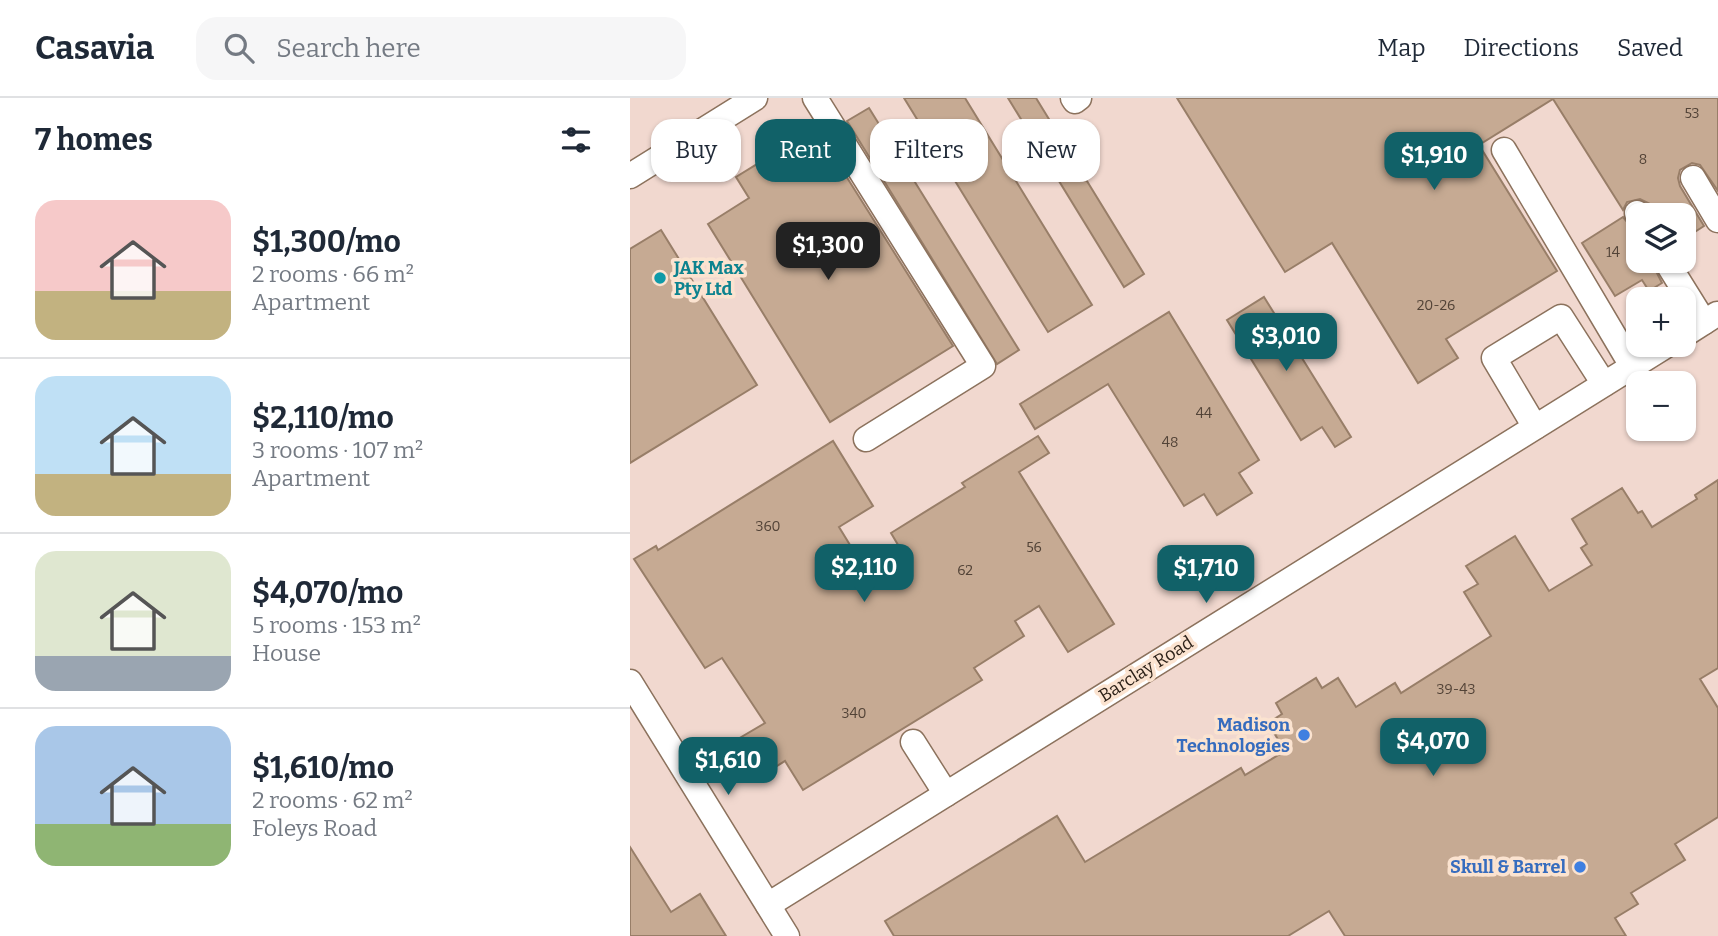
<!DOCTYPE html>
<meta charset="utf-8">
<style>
body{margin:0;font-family:Bitter,serif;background:#f6f6f7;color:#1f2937;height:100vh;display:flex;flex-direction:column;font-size:26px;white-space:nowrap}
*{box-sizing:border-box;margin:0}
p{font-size:23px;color:#747a83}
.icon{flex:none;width:38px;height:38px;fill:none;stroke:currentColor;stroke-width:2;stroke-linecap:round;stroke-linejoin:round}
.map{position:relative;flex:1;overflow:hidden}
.side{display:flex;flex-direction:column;background:#fff;width:630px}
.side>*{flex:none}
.top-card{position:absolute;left:21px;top:21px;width:665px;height:63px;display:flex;gap:14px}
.buttons{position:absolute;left:996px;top:105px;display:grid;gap:14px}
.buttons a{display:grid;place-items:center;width:70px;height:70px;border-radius:14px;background:#fff;box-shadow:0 2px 5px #0004;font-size:35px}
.price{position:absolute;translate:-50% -60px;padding:0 16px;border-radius:14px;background:#116168;color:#fff;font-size:23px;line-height:46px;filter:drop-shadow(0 2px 4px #0008)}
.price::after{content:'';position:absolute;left:50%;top:42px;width:21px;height:16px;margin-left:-10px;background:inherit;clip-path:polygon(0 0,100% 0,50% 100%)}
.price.on{background:#222;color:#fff}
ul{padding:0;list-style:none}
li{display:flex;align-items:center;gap:21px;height:175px;padding:0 35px}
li+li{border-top:2px solid #e0e1e3}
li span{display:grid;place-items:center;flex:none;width:196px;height:140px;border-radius:21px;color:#555}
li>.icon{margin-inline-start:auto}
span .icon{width:84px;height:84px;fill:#fffc;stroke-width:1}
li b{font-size:30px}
h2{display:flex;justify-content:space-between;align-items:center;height:84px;padding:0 35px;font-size:30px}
.chip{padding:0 24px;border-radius:21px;background:#fff;box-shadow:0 2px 5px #0004;font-size:24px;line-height:63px}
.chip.on{background:#116168;color:#fff}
header{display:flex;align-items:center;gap:42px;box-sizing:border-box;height:98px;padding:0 35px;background:#fff;border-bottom:2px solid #e0e1e3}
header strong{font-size:33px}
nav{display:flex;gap:38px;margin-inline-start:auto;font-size:24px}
.search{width:490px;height:63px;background:#f6f6f7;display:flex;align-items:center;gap:18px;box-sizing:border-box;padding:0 24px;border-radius:21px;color:#747a83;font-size:26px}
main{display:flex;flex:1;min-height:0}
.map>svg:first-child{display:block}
</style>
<header>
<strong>Casavia</strong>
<div class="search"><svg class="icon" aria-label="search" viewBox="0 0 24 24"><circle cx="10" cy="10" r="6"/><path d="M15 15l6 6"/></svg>Search here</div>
<nav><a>Map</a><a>Directions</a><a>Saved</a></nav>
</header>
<main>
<section class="side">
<h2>7 homes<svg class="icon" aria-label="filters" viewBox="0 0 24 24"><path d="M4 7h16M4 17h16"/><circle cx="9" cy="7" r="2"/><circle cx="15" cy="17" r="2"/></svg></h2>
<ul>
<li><span style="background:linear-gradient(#f6c9c9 65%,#c2b280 0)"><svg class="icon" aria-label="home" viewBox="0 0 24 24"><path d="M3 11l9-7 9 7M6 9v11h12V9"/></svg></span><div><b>$1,300/mo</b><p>2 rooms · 66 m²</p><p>Apartment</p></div></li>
<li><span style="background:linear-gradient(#bfe0f5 70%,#c2b280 0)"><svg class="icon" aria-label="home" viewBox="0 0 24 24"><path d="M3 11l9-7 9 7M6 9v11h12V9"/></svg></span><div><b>$2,110/mo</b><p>3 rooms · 107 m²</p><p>Apartment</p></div></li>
<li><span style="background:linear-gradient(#dfe7d0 75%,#9aa5b1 0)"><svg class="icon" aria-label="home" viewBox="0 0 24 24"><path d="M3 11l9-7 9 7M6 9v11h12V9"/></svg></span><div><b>$4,070/mo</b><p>5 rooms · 153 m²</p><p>House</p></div></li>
<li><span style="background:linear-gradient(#a9c7e8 70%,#8fb573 0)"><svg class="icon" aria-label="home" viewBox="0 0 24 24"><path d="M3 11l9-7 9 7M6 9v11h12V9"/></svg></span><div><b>$1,610/mo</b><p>2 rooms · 62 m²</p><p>Foleys Road</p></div></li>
</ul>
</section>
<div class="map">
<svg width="1088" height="838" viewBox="0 0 1088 838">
<rect width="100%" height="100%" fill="#fbe3d0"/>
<path fill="#f1d8cf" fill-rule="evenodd" d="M 0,0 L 1088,0 L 1088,838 L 0,838 ZM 1008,117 L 1054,117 L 1054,163 L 1008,163 ZM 1008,201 L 1054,201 L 1054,247 L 1008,247 ZM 1008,285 L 1054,285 L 1054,331 L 1008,331 Z"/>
<g fill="#c6aa93" stroke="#987e68" stroke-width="2">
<path d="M 274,0 L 335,0 L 462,207 L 418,234 Z"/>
<path d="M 378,0 L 406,0 L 514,176 L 494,189 Z"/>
<path d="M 547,0 L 1088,0 L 1088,93 L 1070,67 L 1062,65 L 1050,72 L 1048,80 L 1050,88 L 1074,128 L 1054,141 L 1054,117 L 1023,117 L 1020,106 L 1010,101 L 997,104 L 993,112 L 923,1 L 849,47 L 927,173 L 816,241 L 828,260 L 788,285 L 702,145 L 655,174 Z"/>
<path d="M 239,10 L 389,252 L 367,266 L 217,23 Z"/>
<path d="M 199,51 L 323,248 L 200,324 L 78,126 L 119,100 L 106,79 L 140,58 L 153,79 Z"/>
<path d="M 993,119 L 1008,137 L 1008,163 L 1021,163 L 1032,185 L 1019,193 L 1012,182 L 985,198 L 952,145 Z"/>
<path d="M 31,132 L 127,287 L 0,365 L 0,151 Z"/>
<path d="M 634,199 L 721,339 L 705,349 L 692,329 L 671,342 L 597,222 Z"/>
<path d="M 539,214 L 629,362 L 609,375 L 622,395 L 587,417 L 574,396 L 554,408 L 478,286 L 405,331 L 390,306 Z"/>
<path d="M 408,338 L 419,355 L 389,374 L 484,526 L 438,554 L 409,508 L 385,523 L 394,538 L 344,570 L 352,582 L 173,692 L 155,663 L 134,676 L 128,666 L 113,675 L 96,648 L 135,625 L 92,560 L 75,570 L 4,461 L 26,448 L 28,452 L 203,343 L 243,408 L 209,429 L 239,478 L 274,457 L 261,435 L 335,389 L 332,385 Z"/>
<path d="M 1088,382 L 1088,570 L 1070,581 L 1088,610 L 1088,719 L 1045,746 L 1055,762 L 1001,795 L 1008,806 L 985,820 L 996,838 L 715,838 L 699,813 L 658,838 L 264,838 L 255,823 L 427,718 L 455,764 L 611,670 L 615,677 L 655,653 L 638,625 L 652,616 L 646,605 L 686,580 L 692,590 L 708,580 L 726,609 L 765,585 L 771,595 L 861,538 L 834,494 L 848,486 L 836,468 L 885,438 L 919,493 L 962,467 L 951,450 L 957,446 L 942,421 L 992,390 L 1008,415 L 1012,413 L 1022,429 L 1067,401 L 1065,397 Z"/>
<path d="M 0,749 L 41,814 L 70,796 L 96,838 L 0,838 Z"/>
</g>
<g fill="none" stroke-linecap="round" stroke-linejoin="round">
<defs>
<g id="minor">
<path d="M 185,0 L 353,268 L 236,341"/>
<path d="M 443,0 L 445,3 L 449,0"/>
<path d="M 874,52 L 1002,268"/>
<path d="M 0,78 L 125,0"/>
<path d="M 1063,80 L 1088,122"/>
<path d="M 1007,115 L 1009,117"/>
<path d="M 1036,163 L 1074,224"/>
<path d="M 1054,237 L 1087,216"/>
<path d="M 905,329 L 864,260 L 931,219 L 974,286"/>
<path d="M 0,584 L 157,838"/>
<path d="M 283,644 L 316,696"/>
<path d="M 138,807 L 1037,247"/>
</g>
</defs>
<use href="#minor" stroke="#8c725d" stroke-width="27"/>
<use href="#minor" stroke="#fff" stroke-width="24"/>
</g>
<circle fill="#0f9aa8" stroke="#fbe3d0" stroke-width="2.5" cx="30" cy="180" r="7"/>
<g fill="#3f7fe0" stroke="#fbe3d0" stroke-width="2.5">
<circle cx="674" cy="637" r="7"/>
<circle cx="950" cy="769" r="7"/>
</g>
<g text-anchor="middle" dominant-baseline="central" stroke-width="7" stroke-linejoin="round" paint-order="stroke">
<g font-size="14" fill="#524337">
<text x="1062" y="15">53</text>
<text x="1013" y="61">8</text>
<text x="983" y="154">14</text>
<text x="806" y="207">20-26</text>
<text x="574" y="315">44</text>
<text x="540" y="344">48</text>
<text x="138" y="428">360</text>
<text x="404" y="449">56</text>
<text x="335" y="472">62</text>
<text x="826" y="591">39-43</text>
<text x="224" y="615">340</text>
</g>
<g font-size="18" font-weight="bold" fill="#0d838f" stroke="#fbe3d0" text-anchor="start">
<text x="44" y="170">JAK Max<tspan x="44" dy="21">Pty Ltd</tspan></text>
</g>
<g font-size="18" fill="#2c2118" stroke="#fbe3d0">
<text transform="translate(516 571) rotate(-32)">Barclay Road</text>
</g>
<g font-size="18" font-weight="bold" fill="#366cbe" stroke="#fbe3d0" text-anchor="end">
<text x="660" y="627">Madison<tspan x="660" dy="21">Technologies</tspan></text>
<text x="936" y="769">Skull &amp; Barrel</text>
</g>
</g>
</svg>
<div class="buttons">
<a><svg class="icon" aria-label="layers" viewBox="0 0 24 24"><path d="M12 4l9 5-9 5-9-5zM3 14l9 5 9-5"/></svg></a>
<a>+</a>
<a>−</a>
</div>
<b class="price" style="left:804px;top:94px">$1,910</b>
<b class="price on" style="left:198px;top:184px">$1,300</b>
<b class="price" style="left:656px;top:275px">$3,010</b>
<b class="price" style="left:234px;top:506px">$2,110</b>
<b class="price" style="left:576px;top:507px">$1,710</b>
<b class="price" style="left:803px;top:680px">$4,070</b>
<b class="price" style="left:98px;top:699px">$1,610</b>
<div class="top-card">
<a class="chip">Buy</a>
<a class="chip on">Rent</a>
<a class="chip">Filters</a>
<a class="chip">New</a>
</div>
</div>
</main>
